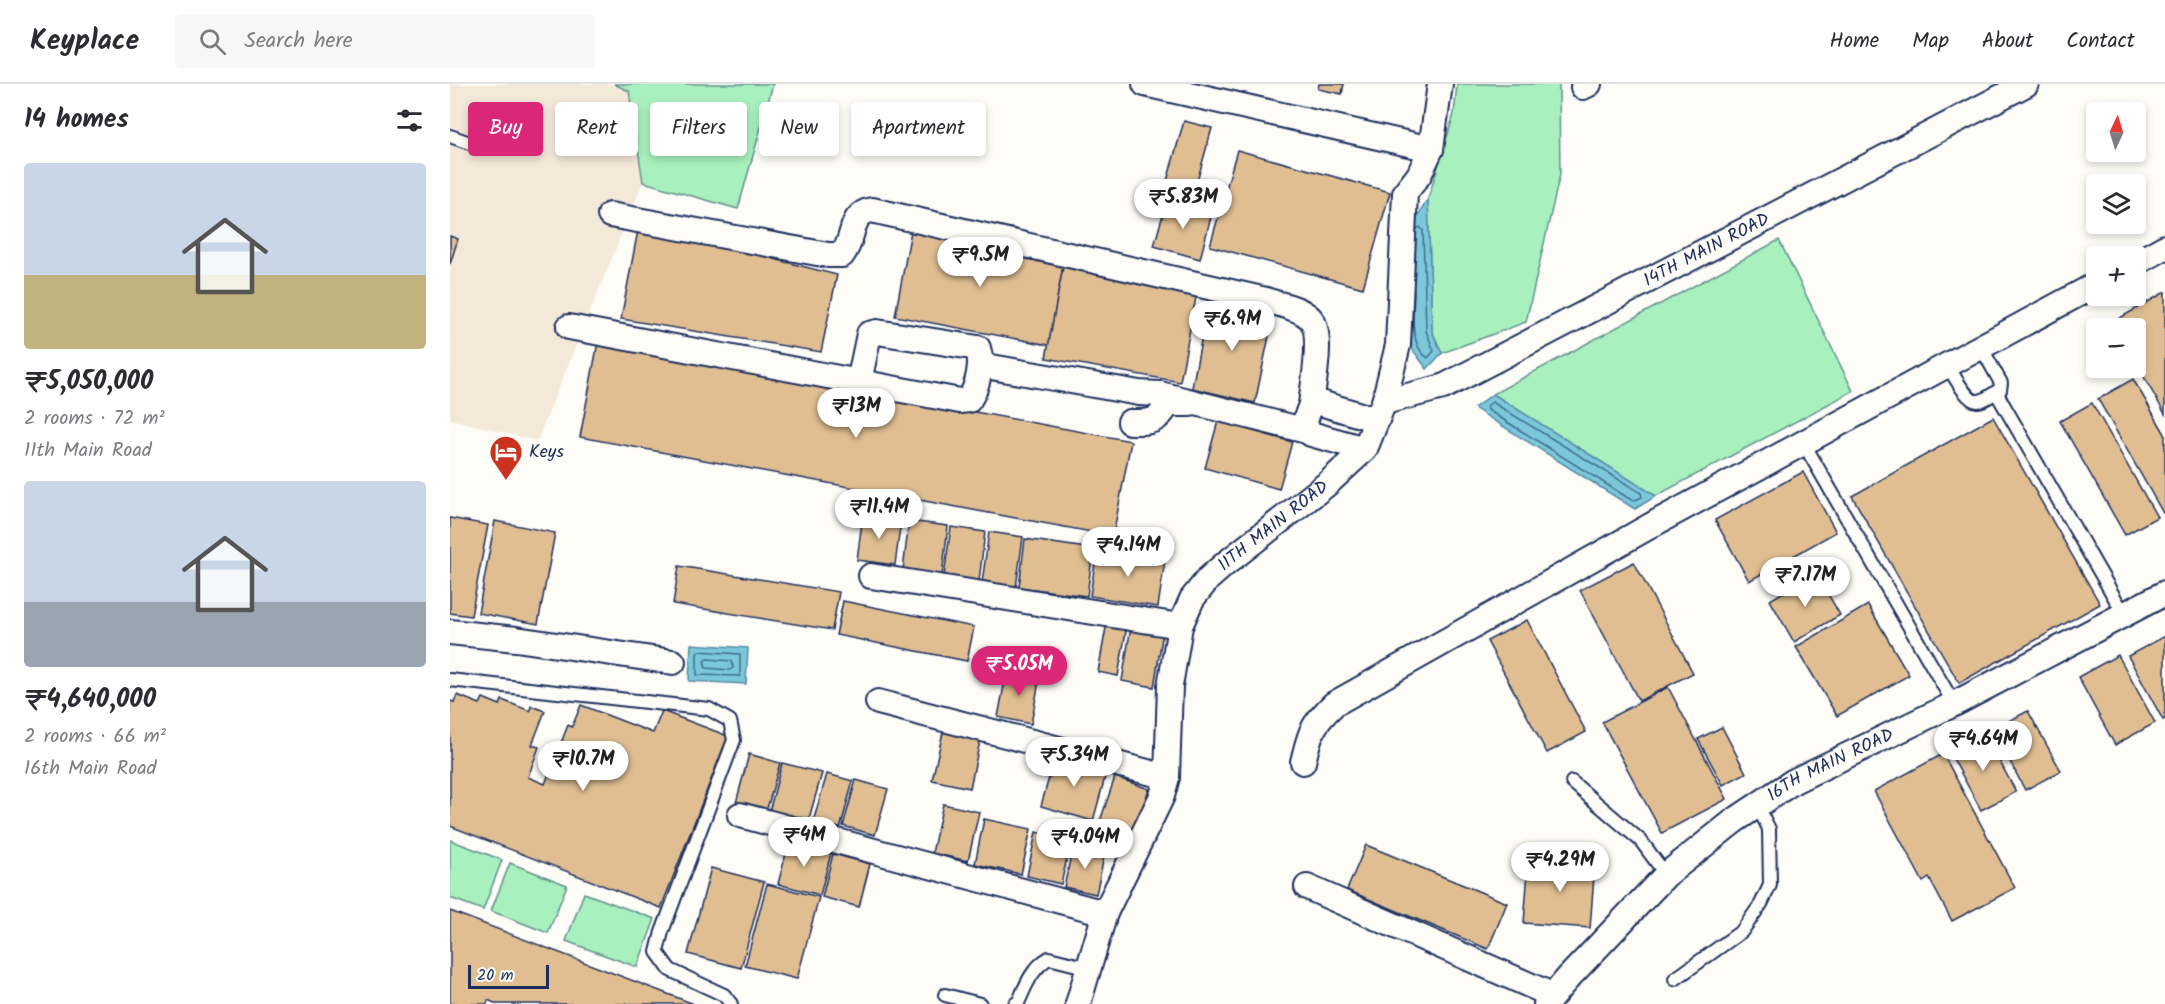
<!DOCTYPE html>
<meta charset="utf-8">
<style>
body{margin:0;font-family:Kalam,sans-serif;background:#f7f7f7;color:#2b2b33;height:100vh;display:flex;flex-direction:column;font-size:22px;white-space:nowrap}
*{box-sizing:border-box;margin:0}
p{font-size:20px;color:#7c7c81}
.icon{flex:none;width:33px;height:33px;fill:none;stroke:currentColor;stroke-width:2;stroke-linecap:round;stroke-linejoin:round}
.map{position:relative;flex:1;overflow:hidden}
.sheet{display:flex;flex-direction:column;background:#fff;width:450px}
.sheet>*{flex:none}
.top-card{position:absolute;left:18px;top:18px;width:570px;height:54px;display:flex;gap:12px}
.needle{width:39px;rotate:4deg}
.buttons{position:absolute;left:1636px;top:18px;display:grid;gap:12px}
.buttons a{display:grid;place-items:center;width:60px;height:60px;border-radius:6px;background:#fff;box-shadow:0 3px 9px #0003;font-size:30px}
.scale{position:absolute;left:18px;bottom:15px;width:81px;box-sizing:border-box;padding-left:6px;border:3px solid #1b2f5e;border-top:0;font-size:16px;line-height:21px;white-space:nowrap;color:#1b2f5e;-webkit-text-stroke:4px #fdfcf7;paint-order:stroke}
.price{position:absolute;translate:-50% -51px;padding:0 14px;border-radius:21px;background:#fff;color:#222;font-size:20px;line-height:39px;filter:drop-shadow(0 2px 3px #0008)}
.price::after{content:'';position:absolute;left:50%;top:36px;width:18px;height:14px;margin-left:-9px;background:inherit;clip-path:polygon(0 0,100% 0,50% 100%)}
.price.active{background:#db2777;color:#fff}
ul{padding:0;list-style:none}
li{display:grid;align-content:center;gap:12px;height:318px;padding:0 24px}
li span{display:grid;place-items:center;height:186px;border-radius:6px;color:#555}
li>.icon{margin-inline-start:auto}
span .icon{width:108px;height:108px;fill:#fffc;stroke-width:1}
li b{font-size:26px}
h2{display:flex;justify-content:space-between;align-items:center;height:72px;padding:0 24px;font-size:26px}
.pill{padding:0 21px;border-radius:6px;background:#fff;box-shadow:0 3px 9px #0003;font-size:21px;line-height:54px}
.pill.active{background:#db2777;color:#fff}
header{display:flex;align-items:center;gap:36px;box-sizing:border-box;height:84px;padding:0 30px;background:#fff;border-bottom:2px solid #e1e1e2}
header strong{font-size:28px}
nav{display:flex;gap:33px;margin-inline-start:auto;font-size:21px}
.search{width:420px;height:54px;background:#f7f7f7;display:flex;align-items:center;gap:15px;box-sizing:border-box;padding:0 21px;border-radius:6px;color:#7c7c81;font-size:22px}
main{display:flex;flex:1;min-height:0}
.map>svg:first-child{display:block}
</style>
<header>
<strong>Keyplace</strong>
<div class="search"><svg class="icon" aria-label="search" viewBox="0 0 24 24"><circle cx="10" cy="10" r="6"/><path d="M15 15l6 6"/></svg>Search here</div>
<nav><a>Home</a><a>Map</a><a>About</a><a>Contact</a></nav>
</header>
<main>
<section class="sheet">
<h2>14 homes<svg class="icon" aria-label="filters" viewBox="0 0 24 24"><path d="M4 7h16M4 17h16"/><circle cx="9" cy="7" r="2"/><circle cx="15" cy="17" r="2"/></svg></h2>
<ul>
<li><span style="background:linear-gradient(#c9d6e8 60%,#c2b280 0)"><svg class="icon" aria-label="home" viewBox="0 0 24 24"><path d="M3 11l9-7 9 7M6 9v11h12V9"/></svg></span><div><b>₹5,050,000</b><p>2 rooms · 72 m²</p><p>11th Main Road</p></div></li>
<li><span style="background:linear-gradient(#c9d6e8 65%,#9aa5b1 0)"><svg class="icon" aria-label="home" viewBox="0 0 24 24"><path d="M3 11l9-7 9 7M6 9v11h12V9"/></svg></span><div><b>₹4,640,000</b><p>2 rooms · 66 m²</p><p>16th Main Road</p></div></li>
</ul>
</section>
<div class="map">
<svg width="1715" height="920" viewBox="0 0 1715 920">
<rect width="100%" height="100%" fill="#fdfcf7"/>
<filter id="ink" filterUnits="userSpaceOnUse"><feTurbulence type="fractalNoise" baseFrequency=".0167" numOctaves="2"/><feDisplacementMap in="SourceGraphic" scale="12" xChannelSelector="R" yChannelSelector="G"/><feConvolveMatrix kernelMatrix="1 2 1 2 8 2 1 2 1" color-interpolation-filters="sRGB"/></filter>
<g filter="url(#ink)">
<path fill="#f4e9d9" d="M 0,0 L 164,0 L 179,6 L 193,98 L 87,357 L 0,335 Z"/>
<g fill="#a8f0bd" stroke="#62908e" stroke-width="1.5">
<path d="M 164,0 L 323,0 L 288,125 L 193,98 L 179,7 Z"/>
<path d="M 1007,0 L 1109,0 L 1110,90 L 1076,238 L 992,269 L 982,247 L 978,115 L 1004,30 Z"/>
<path d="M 1329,156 L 1403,307 L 1206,412 L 1043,310 Z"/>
<path d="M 0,756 L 52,776 L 33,826 L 0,814 Z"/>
<path d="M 60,779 L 117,801 L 98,849 L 41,827 Z"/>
<path d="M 134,809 L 205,835 L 187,883 L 116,857 Z"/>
</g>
<g fill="#7bc8da" stroke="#558ba8" stroke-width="1.5">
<path d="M 978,115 L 982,247 L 992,269 L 977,285 L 960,262 L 958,238 L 958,148 Z"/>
<path d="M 1043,310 L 1206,412 L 1185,425 L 1024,324 Z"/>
<path d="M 241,560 L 298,564 L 296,600 L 239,597 Z"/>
</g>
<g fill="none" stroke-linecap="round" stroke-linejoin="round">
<g stroke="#416c90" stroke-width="1.5">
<path d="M 964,205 C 964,226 958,261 978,274 L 984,267 L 976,247 L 973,146 L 970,143 L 967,145"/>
<path d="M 1042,318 L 1191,409 L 1192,413 L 1183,417 L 1038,326 L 1037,322 Z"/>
<path d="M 249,567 L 290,570 L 290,592 L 247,591 L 247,570 Z"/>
<path d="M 257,575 L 282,577 L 283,584 L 280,586 L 256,584 L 254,577 Z"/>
</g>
</g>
<g fill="#e0be92" stroke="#1b2f5e" stroke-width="1.5">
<path d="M 869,0 L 894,0 L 892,10 L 868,5 Z"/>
<path d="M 734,37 L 762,44 L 741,119 L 713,111 Z"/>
<path d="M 787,66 L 940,108 L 913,204 L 760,162 Z"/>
<path d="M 717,116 L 762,129 L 750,175 L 704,162 Z"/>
<path d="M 189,141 L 387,191 L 371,268 L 171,235 Z"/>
<path d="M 461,147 L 614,177 L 599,261 L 445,232 Z"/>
<path d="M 0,152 L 8,155 L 0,180 Z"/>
<path d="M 614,177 L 747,208 L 730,298 L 596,274 Z"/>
<path d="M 1715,208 L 1715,330 L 1686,279 L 1686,244 L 1666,244 L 1663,238 Z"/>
<path d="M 759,215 L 823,233 L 805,319 L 742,304 Z"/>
<path d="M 148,258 L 681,357 L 663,452 L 130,353 Z"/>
<path d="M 1683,295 L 1715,350 L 1715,428 L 1713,429 L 1648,315 Z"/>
<path d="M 1642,319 L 1707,433 L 1675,451 L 1610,337 Z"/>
<path d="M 1543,333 L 1650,520 L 1509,599 L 1402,412 Z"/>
<path d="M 768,337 L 842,358 L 829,405 L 755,384 Z"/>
<path d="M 1353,388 L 1386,448 L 1299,497 L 1265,436 Z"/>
<path d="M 413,430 L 451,436 L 445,481 L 407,476 Z"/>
<path d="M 0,434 L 38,441 L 21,532 L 0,529 Z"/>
<path d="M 45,437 L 105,449 L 88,540 L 28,529 Z"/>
<path d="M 459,437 L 498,442 L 492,492 L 453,486 Z"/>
<path d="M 501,443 L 535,448 L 529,497 L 494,492 Z"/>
<path d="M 539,448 L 573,453 L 566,503 L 532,499 Z"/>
<path d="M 575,455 L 643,465 L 637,512 L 569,503 Z"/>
<path d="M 647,466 L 715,476 L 708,523 L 640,512 Z"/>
<path d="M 1184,478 L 1243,589 L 1189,617 L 1130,506 Z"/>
<path d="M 229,482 L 389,508 L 382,546 L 223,520 Z"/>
<path d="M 1366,489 L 1390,531 L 1344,558 L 1320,516 Z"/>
<path d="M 393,517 L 524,543 L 517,577 L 386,551 Z"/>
<path d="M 1418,521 L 1459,591 L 1387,632 L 1346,563 Z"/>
<path d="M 1077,536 L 1136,648 L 1097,669 L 1037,557 Z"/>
<path d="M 657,538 L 677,542 L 668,592 L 648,588 Z"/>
<path d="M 681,542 L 713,547 L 704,603 L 672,597 Z"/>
<path d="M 1715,552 L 1715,635 L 1713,636 L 1678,572 Z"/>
<path d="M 1668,571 L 1705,639 L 1665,661 L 1628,593 Z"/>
<path d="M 557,586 L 590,592 L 581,640 L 548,633 Z"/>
<path d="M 1218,603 L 1277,715 L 1212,749 L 1152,638 Z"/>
<path d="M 7,611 L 30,620 L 33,614 L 50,621 L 52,616 L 80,627 L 81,622 L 95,627 L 82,661 L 89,663 L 78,693 L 95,700 L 118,641 L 122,643 L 131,621 L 203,649 L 212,627 L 278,652 L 211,824 L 0,742 L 0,617 L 4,618 Z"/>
<path d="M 1578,627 L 1611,687 L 1575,706 L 1543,645 Z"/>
<path d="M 1272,643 L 1296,689 L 1273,701 L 1248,655 Z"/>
<path d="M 494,644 L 531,652 L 520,704 L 482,696 Z"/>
<path d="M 1535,650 L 1566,708 L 1531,726 L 1500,669 Z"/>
<path d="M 299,670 L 330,679 L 316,728 L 286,719 Z"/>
<path d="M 1493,670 L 1565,804 L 1502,837 L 1479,794 L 1473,798 L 1424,707 Z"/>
<path d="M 605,672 L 657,686 L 643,737 L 591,722 Z"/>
<path d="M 332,679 L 372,689 L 358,738 L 319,728 Z"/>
<path d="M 377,690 L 403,697 L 390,745 L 363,738 Z"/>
<path d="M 665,693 L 699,705 L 676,773 L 642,761 Z"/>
<path d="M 406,696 L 438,705 L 425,751 L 393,742 Z"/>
<path d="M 493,720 L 529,728 L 518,777 L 482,769 Z"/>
<path d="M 534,735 L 581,745 L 571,790 L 525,780 Z"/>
<path d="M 586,748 L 621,756 L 611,800 L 577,792 Z"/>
<path d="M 339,758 L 381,769 L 370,811 L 328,800 Z"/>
<path d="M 916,761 L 1057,819 L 1038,865 L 897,806 Z"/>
<path d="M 623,762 L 655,768 L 646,810 L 614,803 Z"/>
<path d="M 383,770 L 420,780 L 409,823 L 372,813 Z"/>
<path d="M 1079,774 L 1145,779 L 1140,844 L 1074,839 Z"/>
<path d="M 261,784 L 314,798 L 291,884 L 238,870 Z"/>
<path d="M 317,800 L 369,813 L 347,895 L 295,882 Z"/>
<path d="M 0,827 L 244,920 L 47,920 L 38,916 L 37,920 L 0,920 Z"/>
</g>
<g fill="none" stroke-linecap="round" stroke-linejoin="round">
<defs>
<g id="service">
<path d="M 0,52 L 20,59"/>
<path d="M 1498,282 C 1503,290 1518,319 1528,317 C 1535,317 1543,309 1550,306 L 1551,299 L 1531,263"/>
<path d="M 1546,308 L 1674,530"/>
<path d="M 1354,360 L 1504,620"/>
<path d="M 0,596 L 259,625 L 280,637 L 284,656 L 212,848 L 207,868 L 220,886 L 274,911 L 281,920"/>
<path d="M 1122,698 L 1191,757 L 1216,791"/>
<path d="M 1225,895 L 1292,847 L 1311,820 L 1320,801 L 1319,745 L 1307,721"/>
<path d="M 495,911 L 530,920"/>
<path d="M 565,920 L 568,919 C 576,901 582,884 599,874 L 639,884"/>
</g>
<g id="minor">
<path d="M 695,0 L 981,65"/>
<path d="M 1133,3 L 1139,0"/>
<path d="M 160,131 L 378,171 L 392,171 C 406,154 398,130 422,126 L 816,216 C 830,221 849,223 860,234 C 874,248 863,301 861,321"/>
<path d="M 1686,179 L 1715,163"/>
<path d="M 119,243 L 510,317 L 519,316 C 528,302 533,279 528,264 L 427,248 L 419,250 L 409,298"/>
<path d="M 530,281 L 689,309 L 710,310 L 857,347"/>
<path id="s1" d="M 934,318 L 993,303 L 1576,0"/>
<path d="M 680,338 C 701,338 707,339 718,320 L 740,320"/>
<path d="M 915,365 L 861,350 C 851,342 857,331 861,321 L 867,318 L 927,336"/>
<path d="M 421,492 L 730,542"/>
<path d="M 0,548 L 66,555 L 223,578"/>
<path d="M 428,618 L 717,693"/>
<path d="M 853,678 C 860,648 862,641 884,620 L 1209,437 L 1647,200"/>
<path d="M 290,731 L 655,829"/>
<path d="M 857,803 L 1102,911"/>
<path id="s2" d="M 628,920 L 655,829 L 712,712 L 717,693 L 720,602 L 730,542 L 742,515 L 758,495 L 775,480 L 877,400 L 915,365 L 934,318 L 948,261 L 955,109 L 969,91 L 981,65 L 990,0"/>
<path id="s3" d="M 1096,920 L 1118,894 L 1216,791 L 1284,737 L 1344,697 L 1504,620 L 1715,509"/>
</g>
</defs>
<use href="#service" stroke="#1b2f5e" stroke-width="16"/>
<use href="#minor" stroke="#1b2f5e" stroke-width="28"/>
<use href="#service" stroke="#fdfcf7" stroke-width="12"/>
<use href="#minor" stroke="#fdfcf7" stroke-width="24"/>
</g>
</g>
<defs>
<symbol id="hotel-pin" viewBox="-11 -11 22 30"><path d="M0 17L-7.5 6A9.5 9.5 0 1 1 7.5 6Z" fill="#c8321e" stroke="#fdfcf7"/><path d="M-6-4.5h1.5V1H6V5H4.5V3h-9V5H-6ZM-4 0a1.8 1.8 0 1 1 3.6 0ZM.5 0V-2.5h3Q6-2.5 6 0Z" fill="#fff"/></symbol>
</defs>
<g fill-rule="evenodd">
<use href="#hotel-pin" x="37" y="349" width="38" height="52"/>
</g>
<g text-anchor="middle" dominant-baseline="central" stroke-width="6" stroke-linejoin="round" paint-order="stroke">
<g font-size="18" fill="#1b2f5e" stroke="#fdfcf7">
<text stroke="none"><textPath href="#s1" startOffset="358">14TH MAIN ROAD</textPath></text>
<text stroke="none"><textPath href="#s2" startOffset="536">11TH MAIN ROAD</textPath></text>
<text stroke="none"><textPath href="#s3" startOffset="375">16TH MAIN ROAD</textPath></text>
</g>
<g font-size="18" fill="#1b2f5e" stroke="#fdfcf7" text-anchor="start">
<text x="79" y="368">Keys</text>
</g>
</g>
</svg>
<div class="buttons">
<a><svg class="needle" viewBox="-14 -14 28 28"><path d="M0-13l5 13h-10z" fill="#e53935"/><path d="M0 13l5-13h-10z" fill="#7c7c81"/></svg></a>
<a><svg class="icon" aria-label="layers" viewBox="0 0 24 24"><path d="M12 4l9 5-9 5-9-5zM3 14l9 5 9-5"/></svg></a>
<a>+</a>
<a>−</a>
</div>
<div class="scale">20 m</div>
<b class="price" style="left:733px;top:146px">₹5.83M</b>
<b class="price" style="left:530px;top:204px">₹9.5M</b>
<b class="price" style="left:782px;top:268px">₹6.9M</b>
<b class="price" style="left:406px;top:355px">₹13M</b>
<b class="price" style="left:429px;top:456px">₹11.4M</b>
<b class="price" style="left:678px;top:494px">₹4.14M</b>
<b class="price" style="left:1355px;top:524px">₹7.17M</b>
<b class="price active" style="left:569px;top:613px">₹5.05M</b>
<b class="price" style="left:1533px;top:688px">₹4.64M</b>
<b class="price" style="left:624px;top:704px">₹5.34M</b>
<b class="price" style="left:133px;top:708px">₹10.7M</b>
<b class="price" style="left:354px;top:784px">₹4M</b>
<b class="price" style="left:635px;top:786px">₹4.04M</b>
<b class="price" style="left:1110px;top:809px">₹4.29M</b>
<div class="top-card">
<a class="pill active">Buy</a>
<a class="pill">Rent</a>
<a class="pill">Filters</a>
<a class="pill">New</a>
<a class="pill">Apartment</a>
</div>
</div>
</main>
